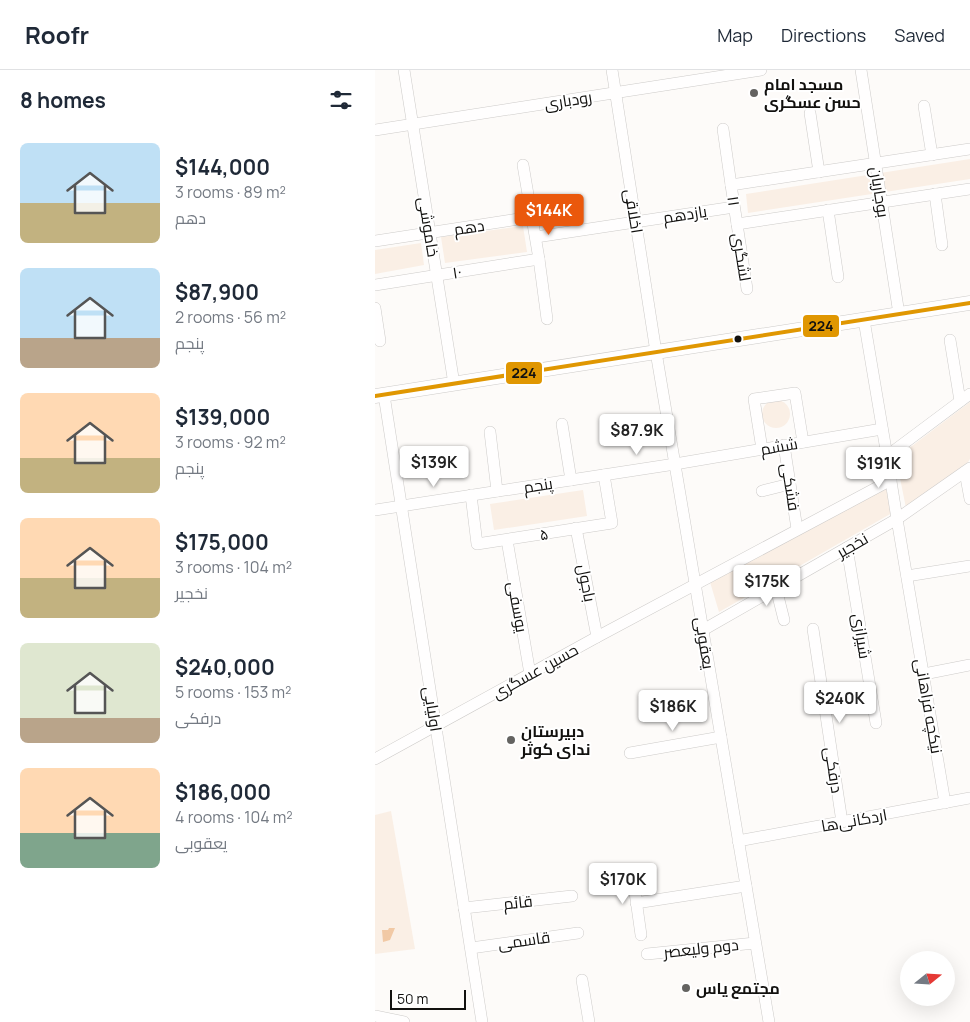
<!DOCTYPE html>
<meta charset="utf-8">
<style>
body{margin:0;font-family:Manrope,Cairo,sans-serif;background:#f6f6f7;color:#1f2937;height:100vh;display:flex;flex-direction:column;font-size:19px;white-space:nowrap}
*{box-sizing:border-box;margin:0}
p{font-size:16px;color:#747a83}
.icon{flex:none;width:28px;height:28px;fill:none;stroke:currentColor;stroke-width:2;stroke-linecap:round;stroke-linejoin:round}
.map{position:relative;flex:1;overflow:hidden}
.sheet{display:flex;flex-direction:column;background:#fff;width:375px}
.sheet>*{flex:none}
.needle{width:32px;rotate:72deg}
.fabs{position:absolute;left:525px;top:881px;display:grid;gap:10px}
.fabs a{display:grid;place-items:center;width:55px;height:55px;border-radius:50%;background:#fff;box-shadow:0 5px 20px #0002;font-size:25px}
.scale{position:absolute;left:15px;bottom:12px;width:76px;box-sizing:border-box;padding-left:5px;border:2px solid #12110f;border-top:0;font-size:14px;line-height:18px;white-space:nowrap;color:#12110f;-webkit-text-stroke:4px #fff;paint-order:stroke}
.price{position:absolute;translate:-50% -42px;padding:0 11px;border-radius:5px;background:#fff;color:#222;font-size:16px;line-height:32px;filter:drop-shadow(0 1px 2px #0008)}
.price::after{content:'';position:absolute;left:50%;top:30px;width:15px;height:11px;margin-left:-8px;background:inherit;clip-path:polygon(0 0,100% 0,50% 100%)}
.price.active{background:#ea580c;color:#fff}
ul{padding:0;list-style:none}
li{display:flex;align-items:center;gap:15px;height:125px;padding:0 20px}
li span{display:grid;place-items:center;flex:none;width:140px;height:100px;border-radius:8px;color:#555}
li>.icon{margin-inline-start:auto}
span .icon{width:60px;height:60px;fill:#fffc;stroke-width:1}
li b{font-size:21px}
h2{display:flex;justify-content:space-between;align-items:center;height:60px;padding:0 20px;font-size:21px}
header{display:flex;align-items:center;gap:30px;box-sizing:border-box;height:70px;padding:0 25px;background:#fff;border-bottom:1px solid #e0e1e3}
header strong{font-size:24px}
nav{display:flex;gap:28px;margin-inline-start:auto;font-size:18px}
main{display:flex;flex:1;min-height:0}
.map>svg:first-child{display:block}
</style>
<header>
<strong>Roofr</strong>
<nav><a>Map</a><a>Directions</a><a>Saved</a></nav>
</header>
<main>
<section class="sheet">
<h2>8 homes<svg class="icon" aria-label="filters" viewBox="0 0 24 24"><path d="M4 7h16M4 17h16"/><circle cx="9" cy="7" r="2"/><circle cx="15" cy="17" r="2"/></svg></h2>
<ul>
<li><span style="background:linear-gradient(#bfe0f5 60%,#c2b280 0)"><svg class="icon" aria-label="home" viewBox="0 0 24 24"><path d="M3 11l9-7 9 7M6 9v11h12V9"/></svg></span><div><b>$144,000</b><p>3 rooms · 89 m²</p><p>دهم</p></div></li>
<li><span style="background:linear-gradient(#bfe0f5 70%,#b9a48a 0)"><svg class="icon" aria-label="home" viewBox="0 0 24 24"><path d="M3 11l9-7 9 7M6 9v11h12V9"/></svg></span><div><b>$87,900</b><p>2 rooms · 56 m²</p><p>پنجم</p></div></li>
<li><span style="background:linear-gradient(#ffd9b3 65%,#c2b280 0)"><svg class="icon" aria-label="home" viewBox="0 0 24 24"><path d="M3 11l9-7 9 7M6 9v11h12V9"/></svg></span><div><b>$139,000</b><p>3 rooms · 92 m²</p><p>پنجم</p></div></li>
<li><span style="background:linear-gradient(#ffd9b3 60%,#c2b280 0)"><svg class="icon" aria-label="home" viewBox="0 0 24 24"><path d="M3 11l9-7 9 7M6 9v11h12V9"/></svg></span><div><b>$175,000</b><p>3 rooms · 104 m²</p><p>نخجیر</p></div></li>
<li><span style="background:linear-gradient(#dfe7d0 75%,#b9a48a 0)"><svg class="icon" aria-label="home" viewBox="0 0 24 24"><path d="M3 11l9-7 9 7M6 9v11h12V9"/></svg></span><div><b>$240,000</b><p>5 rooms · 153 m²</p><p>درفکی</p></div></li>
<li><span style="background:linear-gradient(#ffd9b3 65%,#7fa58c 0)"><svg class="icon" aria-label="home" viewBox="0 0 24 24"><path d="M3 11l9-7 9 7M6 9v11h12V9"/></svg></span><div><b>$186,000</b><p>4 rooms · 104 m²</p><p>یعقوبی</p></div></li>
</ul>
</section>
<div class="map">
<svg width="595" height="952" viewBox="0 0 595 952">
<rect width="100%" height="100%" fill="#fdfbf9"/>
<g fill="#faefe5">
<path d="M 595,89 L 595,109 L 373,143 L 371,124 Z"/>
<path d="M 148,156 L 152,182 L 70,193 L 66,167 Z"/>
<path d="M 46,173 L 49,195 L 0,204 L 0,180 Z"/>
<circle cx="401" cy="344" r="14"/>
<path d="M 595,332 L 595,389 L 593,392 L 531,438 L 521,388 Z"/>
<path d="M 511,418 L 517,443 L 344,542 L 335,512 Z"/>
<path d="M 208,420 L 212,446 L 119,460 L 115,434 Z"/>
<path d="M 16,741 L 40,879 L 0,884 L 0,745 Z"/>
</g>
<path fill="#f1c9a5" d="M 14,858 L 20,858 L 15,870 L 8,872 L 7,860 L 13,860 Z"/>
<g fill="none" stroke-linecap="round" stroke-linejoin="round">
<defs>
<g id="minor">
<path d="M 29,0 L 79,314"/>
<path d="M 237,0 L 281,282 L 394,952"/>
<path d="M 486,0 L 524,244"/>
<path d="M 549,36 L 557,85"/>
<path d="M 435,43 L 444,102"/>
<path d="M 348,59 L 356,115"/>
<path d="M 0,60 L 386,0"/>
<path d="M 595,79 L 356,115 L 362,154 L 595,119"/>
<path d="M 148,95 L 164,189 L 172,249"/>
<path d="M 560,124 L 567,175"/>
<path d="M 453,140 L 463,207"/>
<path d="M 362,154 L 372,219"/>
<path d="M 161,167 L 359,137"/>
<path d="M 0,171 L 157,147"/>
<path d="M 0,215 L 164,189"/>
<path d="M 0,238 L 5,271"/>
<path d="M 489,250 L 512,386"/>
<path d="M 575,270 L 585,331"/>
<path d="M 595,324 L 512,386 L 522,449 L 595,398"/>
<path d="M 9,325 L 107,952"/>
<path d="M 187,354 L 196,410"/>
<path d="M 115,362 L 122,421"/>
<path d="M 409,375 L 422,459"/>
<path d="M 387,379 L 379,329 L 420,323 L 428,372"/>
<path d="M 590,402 L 595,429"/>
<path d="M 387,421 L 415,414"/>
<path d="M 96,425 L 102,474 L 237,453 L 229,405"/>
<path d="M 0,440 L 300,394 L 507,359"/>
<path d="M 201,458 L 222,567"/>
<path d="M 132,470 L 155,604"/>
<path d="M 472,478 L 501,653"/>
<path d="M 532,506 L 595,496"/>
<path d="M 401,518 L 409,550"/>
<path d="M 438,559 L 467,752"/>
<path d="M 328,560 L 522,449 L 570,733"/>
<path d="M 549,604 L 595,595"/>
<path d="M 255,683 L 346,667"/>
<path d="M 0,689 L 222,567 L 516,410"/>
<path d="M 363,771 L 595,728"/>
<path d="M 257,801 L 266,865"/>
<path d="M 261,833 L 371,816"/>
<path d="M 89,838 L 197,826"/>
<path d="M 96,878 L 203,863"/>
<path d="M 272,884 L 380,873"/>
<path d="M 207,910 L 214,952"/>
<path d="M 0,946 L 29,952"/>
</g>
<path id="major" d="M 0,326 L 595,233"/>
</defs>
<use href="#minor" stroke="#cdcbc9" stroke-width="12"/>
<use href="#major" stroke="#cdcbc9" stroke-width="15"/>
<use href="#minor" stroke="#fffefe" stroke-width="11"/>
<use href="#major" stroke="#fffefe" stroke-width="14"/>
<defs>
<path id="bus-1" d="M 0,326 L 595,233"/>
</defs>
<use href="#bus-1" stroke="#fff" stroke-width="8"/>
<use href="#bus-1" stroke="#e09702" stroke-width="4"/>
</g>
<g fill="#646361" stroke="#fff" stroke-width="2">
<circle cx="379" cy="23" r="5"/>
<circle cx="136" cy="670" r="5"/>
<circle cx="311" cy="918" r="5"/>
</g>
<circle fill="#12110f" stroke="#fff" stroke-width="2" cx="363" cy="269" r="4.5"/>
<g text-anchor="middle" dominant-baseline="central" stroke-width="4" stroke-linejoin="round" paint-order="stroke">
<g font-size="16" font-weight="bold" fill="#12110f" stroke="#fff" text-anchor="start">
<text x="389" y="14">مسجد امام<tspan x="389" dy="18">حسن عسگری</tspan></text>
<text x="146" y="661">دبیرستان<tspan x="146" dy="18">ندای کوثر</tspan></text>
<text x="321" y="918">مجتمع یاس</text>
</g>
<g font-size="16" fill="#12110f" stroke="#fff">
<text transform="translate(193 30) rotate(-9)">رودباری</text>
<text transform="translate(505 122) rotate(81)">بوجاریان</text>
<text transform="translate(359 131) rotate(81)">۱۱</text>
<text transform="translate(259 141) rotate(81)">اخلاقی</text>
<text transform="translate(310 144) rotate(-9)">یازدهم</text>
<text transform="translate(54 157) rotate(81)">خاموشی</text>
<text transform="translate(94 157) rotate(-9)">دهم</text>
<text transform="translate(367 187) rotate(81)">لشگری</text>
<text transform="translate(82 202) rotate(-9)">۱۰</text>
<text transform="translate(404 376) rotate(-10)">ششم</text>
<text transform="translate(163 415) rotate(-9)">پنجم</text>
<text transform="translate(416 417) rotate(81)">فشکی</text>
<text transform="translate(169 464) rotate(-9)">۵</text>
<text transform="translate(477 475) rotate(-30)">نخجیر</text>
<text transform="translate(212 513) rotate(79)">باجول</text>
<text transform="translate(143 537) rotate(80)">یوسفی</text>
<text transform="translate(487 566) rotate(81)">شیرازی</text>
<text transform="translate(330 573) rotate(81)">یعقوبی</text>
<text transform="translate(160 601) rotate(-29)">حسین عسگری</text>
<text transform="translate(554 636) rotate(80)">نیکچه فراهانی</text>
<text transform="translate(58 639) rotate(81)">اولیایی</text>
<text transform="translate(459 700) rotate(81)">درفکی</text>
<text transform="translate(479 750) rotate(-10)">اردکانی‌ها</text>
<text transform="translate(143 832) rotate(-6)">قائم</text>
<text transform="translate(149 870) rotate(-8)">قاسمی</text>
<text transform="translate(326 878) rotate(-6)">دوم ولیعصر</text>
</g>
</g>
<g stroke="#fff" stroke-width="2">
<rect x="427" y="244" width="38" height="24" rx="5" fill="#e09702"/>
<rect x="130" y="291" width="38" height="24" rx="5" fill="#e09702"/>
</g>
<g font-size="14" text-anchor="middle" font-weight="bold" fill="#111">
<text x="446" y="261">224</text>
<text x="149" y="308">224</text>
</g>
</svg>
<div class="fabs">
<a><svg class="needle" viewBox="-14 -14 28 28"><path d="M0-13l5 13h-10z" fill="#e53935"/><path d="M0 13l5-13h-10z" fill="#747a83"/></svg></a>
</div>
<div class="scale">50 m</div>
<b class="price active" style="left:174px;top:166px">$144K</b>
<b class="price" style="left:262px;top:386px">$87.9K</b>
<b class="price" style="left:59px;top:418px">$139K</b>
<b class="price" style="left:504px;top:419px">$191K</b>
<b class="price" style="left:392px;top:537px">$175K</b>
<b class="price" style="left:465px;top:654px">$240K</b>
<b class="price" style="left:298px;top:662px">$186K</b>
<b class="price" style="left:248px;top:835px">$170K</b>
</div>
</main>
